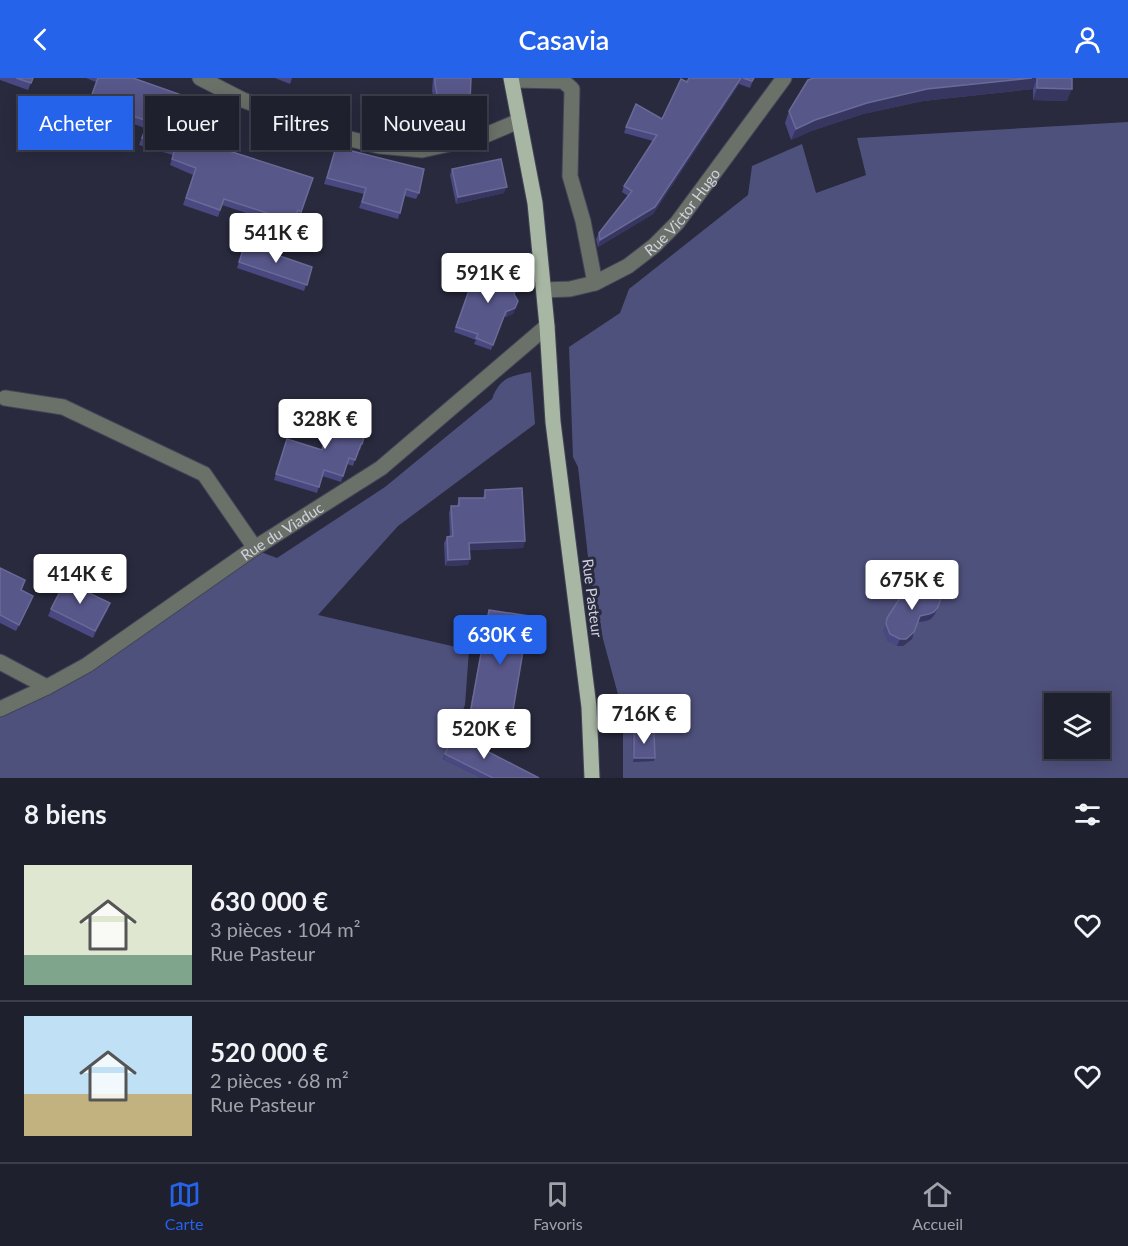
<!DOCTYPE html>
<html lang="fr">
<meta charset="utf-8">
<style>
body{margin:0;font-family:Lato,sans-serif;background:#2c2d3a;color:#f1f3f6;height:100vh;display:flex;flex-direction:column;font-size:22px;white-space:nowrap}
*{box-sizing:border-box;margin:0}
p{font-size:20px;color:#a1a3aa}
.icon{flex:none;width:33px;height:33px;fill:none;stroke:currentColor;stroke-width:2;stroke-linecap:round;stroke-linejoin:round}
.map{position:relative;height:700px;overflow:hidden}
.details{display:flex;flex-direction:column;background:#1f202e;flex:1}
.details>*{flex:none}
.top-card{position:absolute;left:18px;top:18px;width:600px;height:54px;display:flex;gap:12px}
.tools{position:absolute;left:1044px;top:615px;display:grid;gap:12px}
.tools a{display:grid;place-items:center;width:66px;height:66px;border-radius:0px;background:#1f202e;box-shadow:0 3px 15px #0003,0 0 0 2px #3c3e4a;font-size:30px}
.price{position:absolute;translate:-50% -51px;padding:0 14px;border-radius:6px;background:#fff;color:#222;font-size:20px;line-height:39px;filter:drop-shadow(0 2px 3px #0008)}
.price::after{content:'';position:absolute;left:50%;top:36px;width:18px;height:14px;margin-left:-9px;background:inherit;clip-path:polygon(0 0,100% 0,50% 100%)}
.price.current{background:#2563eb;color:#fff}
ul{padding:0;list-style:none}
li{display:flex;align-items:center;gap:18px;height:150px;padding:0 24px}
li+li{border-top:2px solid #3c3e4a}
li span{display:grid;place-items:center;flex:none;width:168px;height:120px;border-radius:0px;color:#555}
li>.icon{margin-inline-start:auto}
span .icon{width:72px;height:72px;fill:#fffc;stroke-width:1}
li b{font-size:26px}
h2{display:flex;justify-content:space-between;align-items:center;height:72px;padding:0 24px;font-size:26px}
.pill{padding:0 21px;border-radius:0px;background:#1f202e;box-shadow:0 3px 15px #0003,0 0 0 2px #3c3e4a;font-size:21px;line-height:54px}
.pill.current{background:#2563eb;color:#fff}
header{display:flex;justify-content:space-between;align-items:center;height:78px;padding:0 24px;background:#2563eb;color:#fff;font-size:27px;font-weight:600}
.dock{display:flex;justify-content:space-around;align-items:center;height:84px;border-top:2px solid #3c3e4a;background:#1f202e;font-size:16px;color:#a1a3aa}
.dock a{display:grid;justify-items:center;gap:3px}
.dock .current{color:#2563eb}
.map>svg:first-child{display:block}
</style>
<header><svg class="icon" aria-label="back" viewBox="0 0 24 24"><path d="M15 5l-7 7 7 7"/></svg>Casavia<svg class="icon" aria-label="person" viewBox="0 0 24 24"><circle cx="12" cy="8" r="4"/><path d="M4 21q1-7 8-7t8 7"/></svg></header>
<div class="map">
<svg width="1128" height="700" viewBox="0 0 1128 700">
<rect width="100%" height="100%" fill="#292a3e"/>
<g fill="#4f517d" fill-rule="evenodd">
<path d="M 1128,44 L 1128,700 L 623,700 L 623,635 L 593,524 L 578,389 L 573,379 L 569,269 L 620,235 L 629,211 L 748,117 L 752,88 L 802,66 L 816,115 L 866,97 L 857,60 ZM 1054,626 L 1100,626 L 1100,670 L 1054,670 Z"/>
<path d="M 531,294 L 535,346 L 398,448 L 318,537 L 469,572 L 465,627 L 443,681 L 482,700 L 0,700 L 0,631 L 47,609 L 253,471 L 277,480 L 385,409 L 492,321 C 500,299 511,298 531,294 Z"/>
</g>
<g fill="none" stroke-linecap="round" stroke-linejoin="round">
<defs>
<g id="minor">
<path d="M 200,0 L 243,22 L 338,58 L 379,68 L 422,72 L 481,59 L 519,43"/>
<path d="M 512,2 L 563,3 L 572,11 L 570,98 L 583,143 L 595,205"/>
<path id="s1" d="M 544,212 L 570,211 L 595,205 L 628,188 L 654,168 L 677,145 L 784,0"/>
<path d="M 5,320 L 63,329 L 204,396 L 255,470"/>
<path d="M 0,584 L 47,609"/>
<path id="s2" d="M 0,631 L 47,609 L 87,587 L 253,471 L 381,390 L 547,248"/>
</g>
<path id="major" d="M 511,0 L 535,125 L 547,248 L 553,344 L 589,629 L 592,700"/>
</defs>
<use href="#minor" stroke="#444558" stroke-width="17"/>
<use href="#major" stroke="#444558" stroke-width="17"/>
<use href="#minor" stroke="#6a7168" stroke-width="15"/>
<use href="#major" stroke="#a8b7a4" stroke-width="15"/>
</g>
<g fill="#494880">
<path d="M 0,0 L 33,0 L 28,12 L 0,2 Z"/>
<path d="M 86,0 L 133,0 L 226,72 L 313,100 L 299,140 L 295,139 L 292,149 L 274,143 L 273,144 L 222,127 L 218,139 L 183,127 L 193,97 L 170,87 L 173,77 L 139,67 L 145,50 L 90,31 L 92,26 L 89,25 L 96,4 Z"/>
<path d="M 275,0 L 292,0 L 290,6 Z"/>
<path d="M 433,0 L 471,0 L 469,46 L 466,52 L 442,58 L 438,40 L 432,60 L 421,62 L 414,62 L 416,41 L 418,35 L 437,36 L 432,13 Z"/>
<path d="M 689,0 L 754,0 L 750,10 L 739,6 L 653,136 L 598,169 L 596,161 L 599,155 L 628,118 L 622,114 L 624,108 L 653,63 L 624,55 L 626,49 L 662,41 Z"/>
<path d="M 814,0 L 1072,0 L 1067,23 L 1033,22 L 1033,11 L 923,23 L 863,36 L 811,53 L 791,62 L 785,45 L 789,33 Z"/>
<path d="M 336,69 L 419,115 L 416,121 L 405,118 L 398,141 L 359,130 L 364,116 L 324,106 Z"/>
<path d="M 452,91 L 504,115 L 456,126 L 450,97 Z"/>
<path d="M 245,166 L 312,189 L 304,213 L 237,190 Z"/>
<path d="M 478,187 L 514,216 L 518,223 L 513,236 L 506,239 L 504,238 L 491,272 L 474,266 L 476,262 L 454,254 Z"/>
<path d="M 287,361 L 321,371 L 362,366 L 360,372 L 358,372 L 353,388 L 347,386 L 341,404 L 322,398 L 317,415 L 274,402 Z"/>
<path d="M 485,412 L 525,463 L 523,470 L 470,472 L 468,487 L 445,488 L 444,465 L 447,459 L 450,459 L 449,435 L 451,428 L 457,428 L 459,420 L 483,420 Z"/>
<path d="M 0,490 L 22,512 L 31,524 L 16,553 L 0,545 Z"/>
<path d="M 89,515 L 110,525 L 93,560 L 48,538 L 51,531 Z"/>
<path d="M 489,532 L 511,644 L 508,651 L 468,643 L 487,539 Z"/>
<path d="M 935,536 L 931,541 L 926,543 L 918,544 L 912,561 L 903,568 L 897,568 L 887,563 L 883,553 L 887,540 Z"/>
<path d="M 638,629 L 657,647 L 656,650 L 638,651 L 637,633 Z"/>
<path d="M 634,655 L 654,683 L 633,684 L 632,658 Z"/>
<path d="M 454,656 L 539,700 L 481,700 L 443,681 Z"/>
</g>
<g fill="#363661">
<path d="M 741,0 L 739,6 L 653,136 L 598,169 L 600,162 Z"/>
<path d="M 1032,0 L 1037,0 L 1033,11 L 923,23 L 863,36 L 811,53 L 791,62 L 796,51 L 815,42 L 867,25 L 927,11 Z"/>
<path d="M 1037,10 L 1072,11 L 1067,23 L 1033,22 Z"/>
<path d="M 469,46 L 466,52 L 442,58 L 444,51 Z"/>
<path d="M 435,54 L 432,60 L 421,62 L 414,62 L 417,56 Z"/>
<path d="M 507,109 L 504,115 L 456,126 L 458,119 Z"/>
<path d="M 515,230 L 513,236 L 506,239 L 508,233 Z"/>
<path d="M 525,463 L 523,470 L 467,472 L 469,465 Z"/>
<path d="M 470,481 L 468,487 L 445,488 L 448,482 Z"/>
<path d="M 33,518 L 31,524 L 16,553 L 19,547 Z"/>
<path d="M 110,525 L 108,532 L 93,560 L 95,553 Z"/>
<path d="M 938,529 L 935,536 L 931,541 L 926,543 L 918,544 L 920,538 Z"/>
<path d="M 914,554 L 912,561 L 903,568 L 897,568 L 900,561 Z"/>
<path d="M 657,647 L 656,650 L 638,651 L 639,648 Z"/>
<path d="M 634,680 L 655,680 L 654,683 L 633,684 Z"/>
</g>
<g fill="#58578a" stroke="#6a6a98" stroke-width="1.5">
<path d="M 16,0 L 33,0 L 31,5 Z"/>
<path d="M 98,0 L 133,0 L 238,37 L 226,72 L 313,100 L 301,134 L 298,132 L 294,142 L 276,136 L 276,138 L 224,121 L 220,132 L 186,120 L 196,90 L 172,81 L 175,71 L 142,60 L 148,43 L 93,25 L 94,20 L 91,19 Z"/>
<path d="M 435,0 L 471,0 L 469,46 L 444,51 L 435,6 Z"/>
<path d="M 689,0 L 741,0 L 655,129 L 600,162 L 599,155 L 632,113 L 624,108 L 657,57 L 626,49 L 636,26 L 662,41 L 681,1 L 687,4 Z"/>
<path d="M 743,0 L 754,0 L 752,3 Z"/>
<path d="M 814,0 L 1032,0 L 927,11 L 867,25 L 815,42 L 796,51 L 789,33 L 808,2 Z"/>
<path d="M 1037,0 L 1072,0 L 1072,11 L 1037,10 Z"/>
<path d="M 418,35 L 439,36 L 435,54 L 424,56 L 417,56 Z"/>
<path d="M 336,69 L 424,91 L 419,115 L 406,111 L 400,135 L 362,124 L 366,110 L 327,100 Z"/>
<path d="M 501,81 L 507,109 L 458,119 L 452,91 Z"/>
<path d="M 245,166 L 312,189 L 307,207 L 239,184 Z"/>
<path d="M 478,187 L 520,202 L 514,216 L 518,223 L 515,230 L 508,233 L 506,233 L 493,267 L 476,260 L 478,256 L 456,249 Z"/>
<path d="M 334,330 L 370,341 L 362,366 L 361,366 L 355,382 L 349,380 L 343,398 L 324,392 L 319,409 L 276,396 L 287,361 L 322,372 Z"/>
<path d="M 522,410 L 525,463 L 469,465 L 470,481 L 448,482 L 447,459 L 453,458 L 451,428 L 459,428 L 459,420 L 485,420 L 485,412 Z"/>
<path d="M 0,490 L 25,502 L 21,512 L 33,518 L 19,547 L 0,537 Z"/>
<path d="M 67,500 L 91,511 L 89,515 L 110,525 L 95,553 L 51,531 Z"/>
<path d="M 924,507 L 930,508 L 935,512 L 939,517 L 940,523 L 938,529 L 934,534 L 929,536 L 920,538 L 914,554 L 906,561 L 900,561 L 890,556 L 886,546 L 887,540 L 900,520 L 918,508 Z"/>
<path d="M 489,532 L 529,538 L 511,644 L 470,636 Z"/>
<path d="M 657,628 L 657,647 L 639,648 L 638,629 Z"/>
<path d="M 654,654 L 655,680 L 634,680 L 634,655 Z"/>
<path d="M 454,656 L 539,700 L 493,700 L 445,676 Z"/>
</g>
<g text-anchor="middle" dominant-baseline="central" stroke-width="6" stroke-linejoin="round" paint-order="stroke">
<g font-size="15" fill="#d0d2df" stroke="#292a3e">
<text stroke="none"><textPath href="#s1" startOffset="166">Rue Victor Hugo</textPath></text>
<text stroke="none"><textPath href="#s2" startOffset="334">Rue du Viaduc</textPath></text>
<text transform="translate(593 520) rotate(83)">Rue Pasteur</text>
</g>
</g>
</svg>
<div class="tools">
<a><svg class="icon" aria-label="layers" viewBox="0 0 24 24"><path d="M12 4l9 5-9 5-9-5zM3 14l9 5 9-5"/></svg></a>
</div>
<b class="price" style="left:276px;top:186px">541K €</b>
<b class="price" style="left:488px;top:226px">591K €</b>
<b class="price" style="left:325px;top:372px">328K €</b>
<b class="price" style="left:80px;top:527px">414K €</b>
<b class="price" style="left:912px;top:533px">675K €</b>
<b class="price current" style="left:500px;top:588px">630K €</b>
<b class="price" style="left:644px;top:667px">716K €</b>
<b class="price" style="left:484px;top:682px">520K €</b>
<div class="top-card">
<a class="pill current">Acheter</a>
<a class="pill">Louer</a>
<a class="pill">Filtres</a>
<a class="pill">Nouveau</a>
</div>
</div>
<section class="details">
<h2>8 biens<svg class="icon" aria-label="filters" viewBox="0 0 24 24"><path d="M4 7h16M4 17h16"/><circle cx="9" cy="7" r="2"/><circle cx="15" cy="17" r="2"/></svg></h2>
<ul>
<li><span style="background:linear-gradient(#dfe7d0 75%,#7fa58c 0)"><svg class="icon" aria-label="home" viewBox="0 0 24 24"><path d="M3 11l9-7 9 7M6 9v11h12V9"/></svg></span><div><b>630 000 €</b><p>3 pièces · 104 m²</p><p>Rue Pasteur</p></div><svg class="icon" aria-label="heart" viewBox="0 0 24 24"><path d="M12 20l-8-8c-3-5 5-10 8-4 3-6 11-1 8 4z"/></svg></li>
<li><span style="background:linear-gradient(#bfe0f5 65%,#c2b280 0)"><svg class="icon" aria-label="home" viewBox="0 0 24 24"><path d="M3 11l9-7 9 7M6 9v11h12V9"/></svg></span><div><b>520 000 €</b><p>2 pièces · 68 m²</p><p>Rue Pasteur</p></div><svg class="icon" aria-label="heart" viewBox="0 0 24 24"><path d="M12 20l-8-8c-3-5 5-10 8-4 3-6 11-1 8 4z"/></svg></li>
</ul>
</section>
<nav class="dock">
<a class="current"><svg class="icon" aria-label="map" viewBox="0 0 24 24"><path d="M3 6l6-2 6 2 6-2v14l-6 2-6-2-6 2zM9 4v14M15 6v14"/></svg>Carte</a>
<a><svg class="icon" aria-label="saved" viewBox="0 0 24 24"><path d="M7 4h10v16l-5-4-5 4z"/></svg>Favoris</a>
<a><svg class="icon" aria-label="home" viewBox="0 0 24 24"><path d="M3 11l9-7 9 7M6 9v11h12V9"/></svg>Accueil</a>
</nav>
